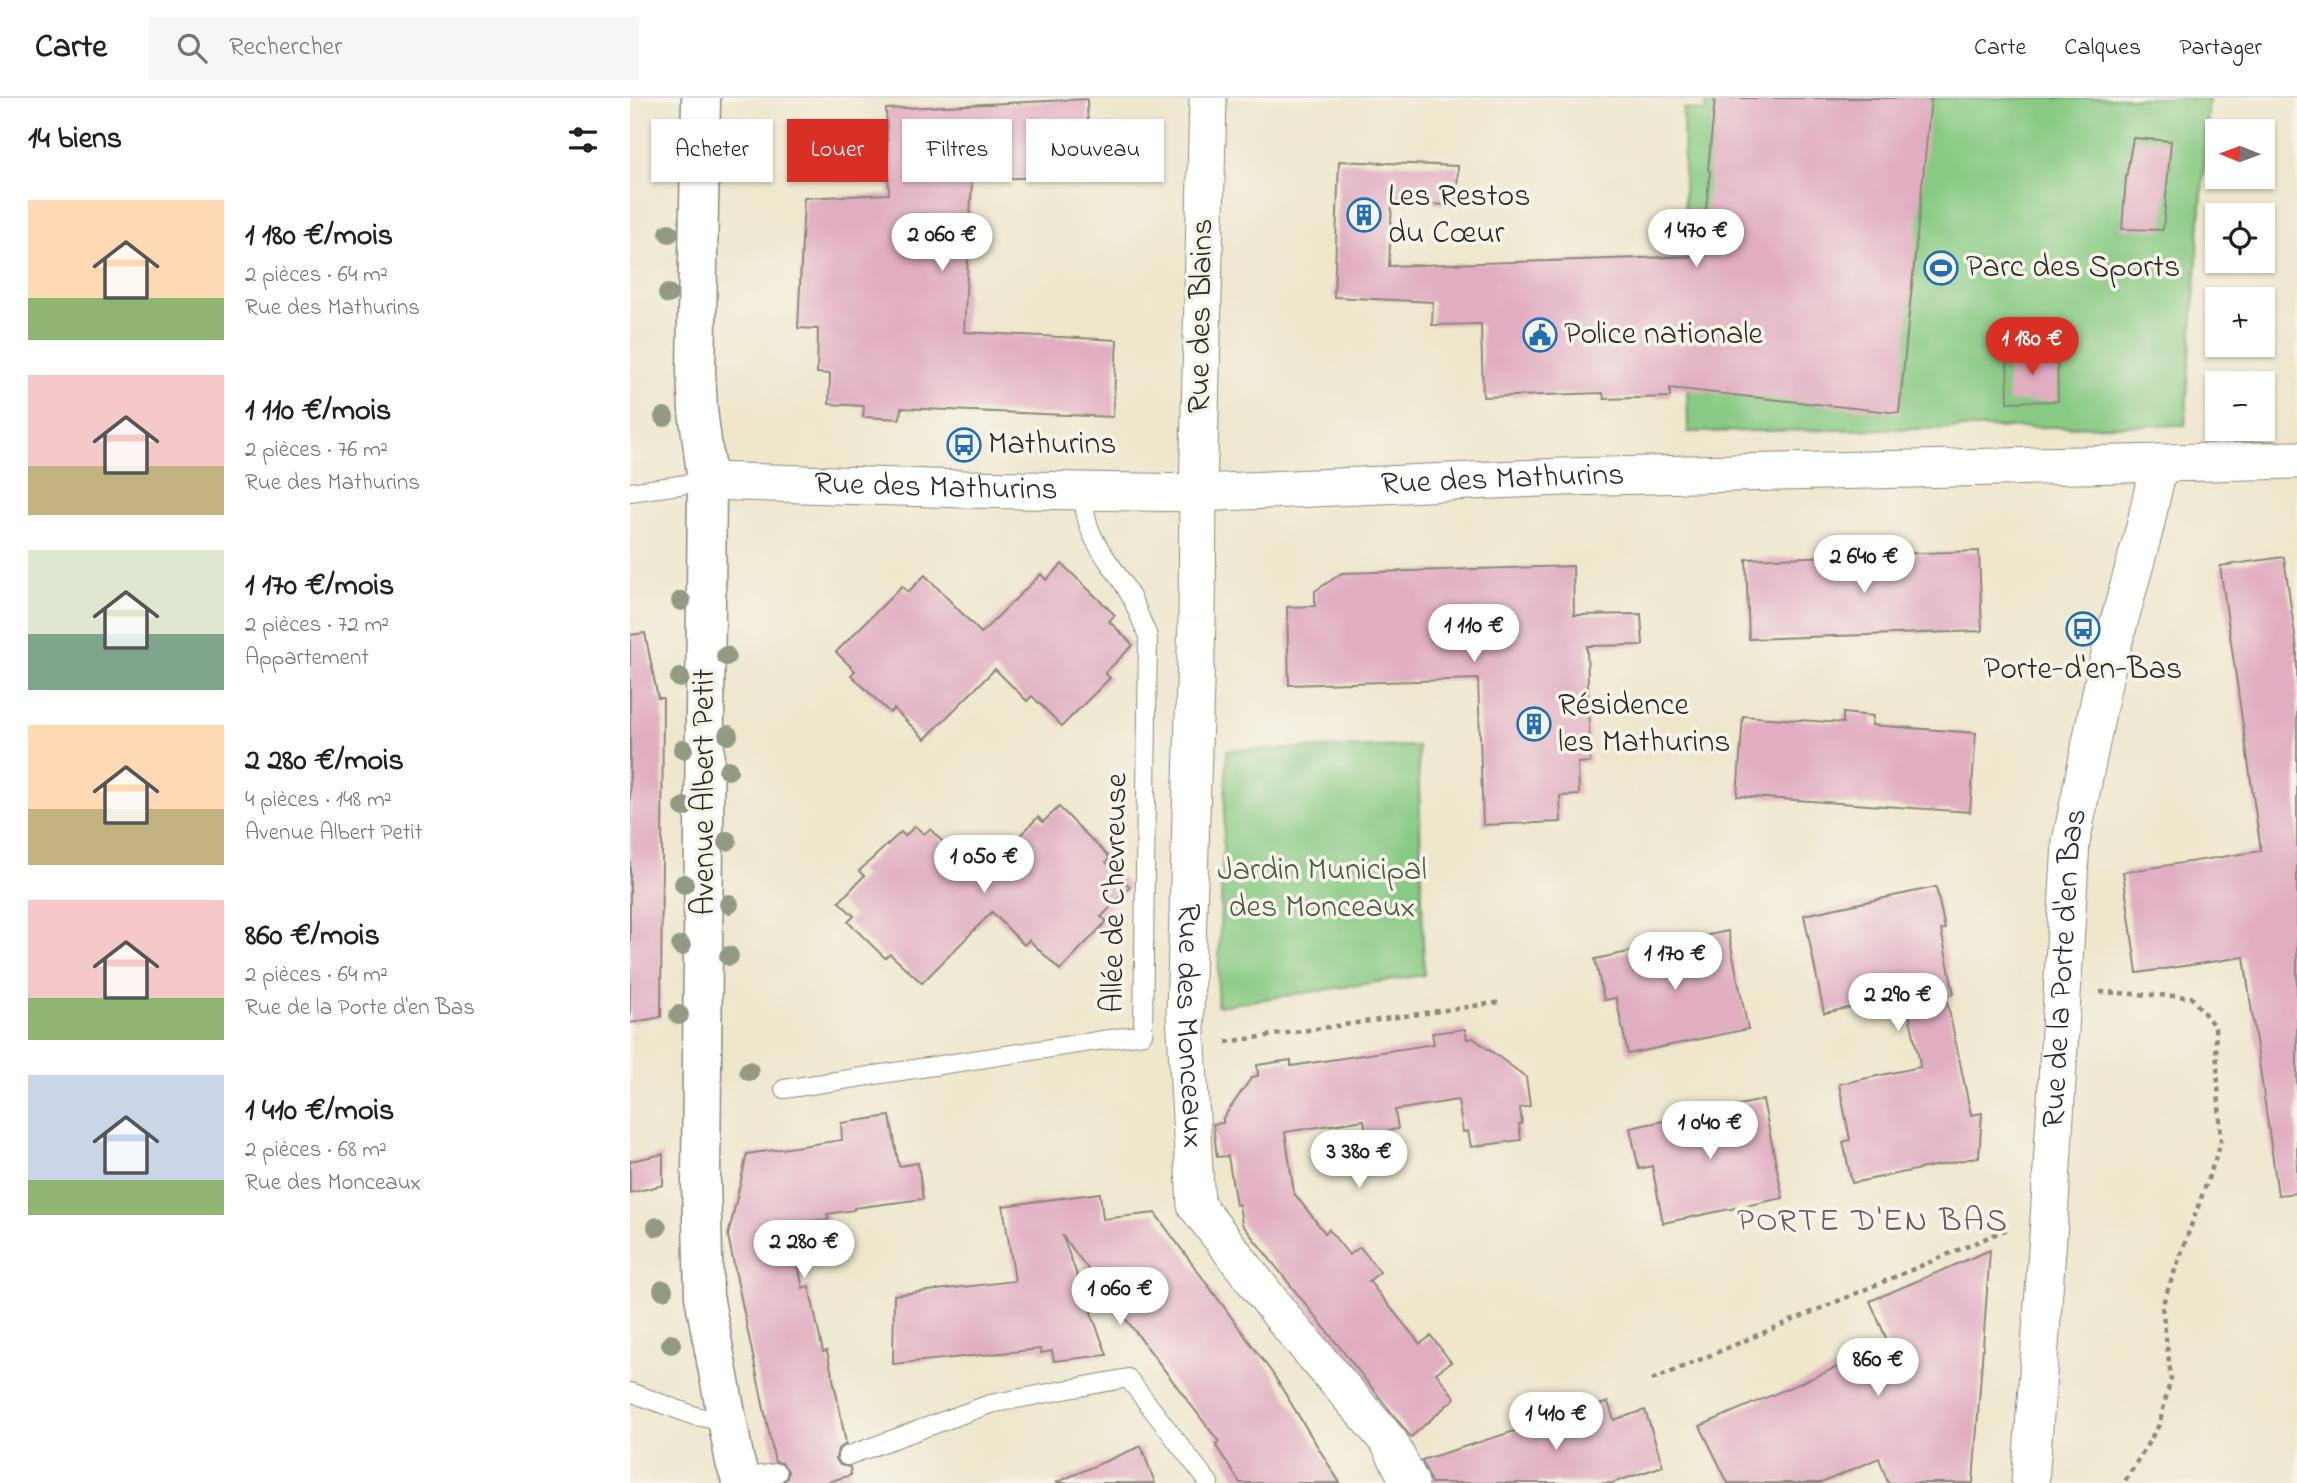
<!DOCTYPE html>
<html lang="fr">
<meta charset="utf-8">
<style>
body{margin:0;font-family:"Indie Flower",sans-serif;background:#f6f6f6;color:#202124;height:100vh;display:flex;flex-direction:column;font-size:26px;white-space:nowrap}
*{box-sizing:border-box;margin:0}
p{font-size:23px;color:#757577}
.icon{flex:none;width:38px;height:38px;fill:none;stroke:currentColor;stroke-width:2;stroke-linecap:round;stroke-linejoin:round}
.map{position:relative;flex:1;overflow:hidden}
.sheet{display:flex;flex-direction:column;background:#fff;width:630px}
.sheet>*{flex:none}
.guide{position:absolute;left:21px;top:21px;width:665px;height:63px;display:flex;gap:14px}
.needle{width:46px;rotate:271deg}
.buttons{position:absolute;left:1575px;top:21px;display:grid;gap:14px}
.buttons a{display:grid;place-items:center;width:70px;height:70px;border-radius:0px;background:#fff;box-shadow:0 2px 5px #0004;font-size:35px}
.price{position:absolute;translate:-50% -60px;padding:0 16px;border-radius:24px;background:#fff;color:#222;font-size:23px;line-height:46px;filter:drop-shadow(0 2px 4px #0008)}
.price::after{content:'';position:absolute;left:50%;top:42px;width:21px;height:16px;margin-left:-10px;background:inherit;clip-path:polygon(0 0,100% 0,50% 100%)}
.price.on{background:#d93025;color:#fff}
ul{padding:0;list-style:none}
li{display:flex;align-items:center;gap:21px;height:175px;padding:0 28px}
li span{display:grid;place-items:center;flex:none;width:196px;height:140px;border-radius:0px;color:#555}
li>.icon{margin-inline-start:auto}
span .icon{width:84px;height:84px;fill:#fffc;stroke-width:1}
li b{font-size:30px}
h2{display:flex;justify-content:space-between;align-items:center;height:84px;padding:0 28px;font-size:30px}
.pill{padding:0 24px;border-radius:0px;background:#fff;box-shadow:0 2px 5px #0004;font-size:24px;line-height:63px}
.pill.on{background:#d93025;color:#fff}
header{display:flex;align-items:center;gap:42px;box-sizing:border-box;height:98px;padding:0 35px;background:#fff;border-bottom:2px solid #e0e0e0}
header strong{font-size:33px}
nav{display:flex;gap:38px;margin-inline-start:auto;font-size:24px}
.search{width:490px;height:63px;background:#f6f6f6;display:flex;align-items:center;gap:18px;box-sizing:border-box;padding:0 24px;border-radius:0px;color:#757577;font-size:26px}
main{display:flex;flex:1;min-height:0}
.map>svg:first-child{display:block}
</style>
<header>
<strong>Carte</strong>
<div class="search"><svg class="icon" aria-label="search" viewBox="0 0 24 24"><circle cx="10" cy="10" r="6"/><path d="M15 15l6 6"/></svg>Rechercher</div>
<nav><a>Carte</a><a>Calques</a><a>Partager</a></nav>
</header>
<main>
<section class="sheet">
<h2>14 biens<svg class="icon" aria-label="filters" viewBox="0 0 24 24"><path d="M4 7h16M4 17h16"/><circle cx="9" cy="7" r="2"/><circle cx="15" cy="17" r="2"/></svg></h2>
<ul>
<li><span style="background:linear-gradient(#ffd9b3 70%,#8fb573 0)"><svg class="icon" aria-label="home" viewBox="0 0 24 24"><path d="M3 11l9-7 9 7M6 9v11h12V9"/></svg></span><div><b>1 180 €/mois</b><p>2 pièces · 64 m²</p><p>Rue des Mathurins</p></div></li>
<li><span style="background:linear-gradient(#f6c9c9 65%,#c2b280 0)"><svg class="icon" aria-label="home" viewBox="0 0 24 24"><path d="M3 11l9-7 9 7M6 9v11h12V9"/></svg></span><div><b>1 110 €/mois</b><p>2 pièces · 76 m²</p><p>Rue des Mathurins</p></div></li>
<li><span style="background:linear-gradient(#dfe7d0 60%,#7fa58c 0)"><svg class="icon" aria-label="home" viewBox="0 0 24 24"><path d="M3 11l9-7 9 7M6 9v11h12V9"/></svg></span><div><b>1 170 €/mois</b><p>2 pièces · 72 m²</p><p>Appartement</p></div></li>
<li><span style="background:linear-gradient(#ffd9b3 60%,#c2b280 0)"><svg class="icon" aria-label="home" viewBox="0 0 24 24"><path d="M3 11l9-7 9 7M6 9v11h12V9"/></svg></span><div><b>2 280 €/mois</b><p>4 pièces · 148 m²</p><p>Avenue Albert Petit</p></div></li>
<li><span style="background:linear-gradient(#f6c9c9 70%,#8fb573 0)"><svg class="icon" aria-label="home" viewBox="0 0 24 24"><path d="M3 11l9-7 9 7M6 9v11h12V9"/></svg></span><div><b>860 €/mois</b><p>2 pièces · 64 m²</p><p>Rue de la Porte d'en Bas</p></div></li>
<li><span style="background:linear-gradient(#c9d6e8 75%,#8fb573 0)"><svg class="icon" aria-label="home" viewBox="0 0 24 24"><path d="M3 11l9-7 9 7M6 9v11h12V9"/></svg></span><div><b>1 410 €/mois</b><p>2 pièces · 68 m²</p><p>Rue des Monceaux</p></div></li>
</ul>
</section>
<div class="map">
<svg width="1667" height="1385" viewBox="0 0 1667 1385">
<rect width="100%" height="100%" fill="#f7f3e8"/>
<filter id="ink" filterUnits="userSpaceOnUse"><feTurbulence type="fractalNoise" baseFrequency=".0143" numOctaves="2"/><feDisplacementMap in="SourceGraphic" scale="14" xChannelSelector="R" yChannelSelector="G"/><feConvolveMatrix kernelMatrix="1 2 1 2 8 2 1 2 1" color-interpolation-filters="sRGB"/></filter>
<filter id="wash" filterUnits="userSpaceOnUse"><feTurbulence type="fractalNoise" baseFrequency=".00686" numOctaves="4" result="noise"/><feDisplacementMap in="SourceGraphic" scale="28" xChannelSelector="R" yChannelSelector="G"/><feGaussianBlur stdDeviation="1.57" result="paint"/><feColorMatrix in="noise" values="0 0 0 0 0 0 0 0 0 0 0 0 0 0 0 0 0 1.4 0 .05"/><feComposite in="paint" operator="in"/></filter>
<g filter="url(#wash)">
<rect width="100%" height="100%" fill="#eee7cc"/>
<g fill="#88ca83" stroke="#5a7a57" stroke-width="2">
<path d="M 1076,0 L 1579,0 L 1555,327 L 1058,334 L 1053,11 L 1075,13 Z"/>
<path d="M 788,648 L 794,877 L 587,908 L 597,652 Z"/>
</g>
<g id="blocks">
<g fill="#e1adc1">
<path d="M 1085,0 L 1301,0 L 1269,315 L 1040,290 L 1040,299 L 974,301 L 973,295 L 853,299 L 851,226 L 802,227 L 803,204 L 704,199 L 709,63 L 828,68 L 827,108 L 762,103 L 759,168 L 1071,158 L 1080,73 L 1078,72 Z"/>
<path d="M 457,1 L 459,77 L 342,82 L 334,234 L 487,242 L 483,319 L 271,310 L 270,321 L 233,319 L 234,308 L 199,306 L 200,276 L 187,275 L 188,231 L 168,230 L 174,100 L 259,96 L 256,11 Z"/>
<path d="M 1503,40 L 1541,43 L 1533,132 L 1492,131 L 1496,80 Z"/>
<path d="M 1427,253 L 1428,303 L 1378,304 L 1377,254 Z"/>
<path d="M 1349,453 L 1352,533 L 1119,541 L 1116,461 Z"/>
<path d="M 1654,459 L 1667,552 L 1667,1095 L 1648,1097 L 1614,859 L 1507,875 L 1493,774 L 1631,753 L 1590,468 Z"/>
<path d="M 432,466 L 485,517 L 479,523 L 503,547 L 475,575 L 480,580 L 432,628 L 402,598 L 397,603 L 365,571 L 295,641 L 264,611 L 260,615 L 221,577 L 225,573 L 206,554 L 272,488 L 278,494 L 295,477 L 351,535 L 411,476 L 416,482 Z"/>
<path d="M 943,468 L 944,517 L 1011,516 L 1013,547 L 957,548 L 960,664 L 948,665 L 949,697 L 930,698 L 931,724 L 853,727 L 848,581 L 659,587 L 657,509 L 685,508 L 685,493 L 712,475 Z"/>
<path d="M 15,535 L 28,600 L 33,600 L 31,919 L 0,925 L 0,537 Z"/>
<path d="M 1213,615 L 1243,618 L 1242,627 L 1346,635 L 1340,714 L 1107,698 L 1113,618 L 1213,625 Z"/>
<path d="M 429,709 L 480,760 L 476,764 L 500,789 L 471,819 L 477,823 L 430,872 L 399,842 L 394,847 L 362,814 L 292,885 L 260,856 L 255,860 L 218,824 L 224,818 L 209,804 L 234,778 L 229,773 L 271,734 L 275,738 L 285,728 L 294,736 L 300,731 L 349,780 L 408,719 L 413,724 Z"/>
<path d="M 1306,789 L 1315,831 L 1311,832 L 1324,896 L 1316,898 L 1341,1017 L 1352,1015 L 1349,1059 L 1222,1085 L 1213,1044 L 1220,1042 L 1209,986 L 1290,969 L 1289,961 L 1275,898 L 1194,915 L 1174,817 Z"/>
<path d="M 1098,833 L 1118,931 L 998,956 L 986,900 L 974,902 L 965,861 Z"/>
<path d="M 835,931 L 837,941 L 843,940 L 896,979 L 900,1008 L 890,1010 L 892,1026 L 889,1026 L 891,1042 L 841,1049 L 838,1033 L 833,1034 L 828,1002 L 765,1012 L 768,1031 L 736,1036 L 734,1022 L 655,1034 L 664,1095 L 695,1135 L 699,1132 L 719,1157 L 730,1149 L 750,1174 L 739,1183 L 790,1246 L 801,1238 L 821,1264 L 806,1275 L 825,1300 L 781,1339 L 612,1126 L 609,1106 L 606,1107 L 598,1058 L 587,1059 L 583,1026 L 593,1025 L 593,1020 L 622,979 L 628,978 L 627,967 L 661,962 L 661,968 L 804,946 L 802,935 Z"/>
<path d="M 1133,1002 L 1153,1100 L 1033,1125 L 1022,1068 L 1009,1071 L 1000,1030 Z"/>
<path d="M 260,1018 L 269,1068 L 288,1065 L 293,1101 L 224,1110 L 224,1112 L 197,1116 L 199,1121 L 159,1126 L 173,1190 L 179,1188 L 193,1254 L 197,1253 L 209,1308 L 216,1346 L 208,1351 L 206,1361 L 210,1367 L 220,1369 L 221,1377 L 195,1385 L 152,1385 L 157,1380 L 158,1373 L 152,1365 L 145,1364 L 98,1138 L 117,1056 L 212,1042 L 211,1025 Z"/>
<path d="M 33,1056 L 33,1087 L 0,1095 L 0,1063 Z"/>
<path d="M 470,1095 L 473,1121 L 525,1115 L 643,1276 L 710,1385 L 610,1385 L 585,1346 L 589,1344 L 432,1137 L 477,1257 L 424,1263 L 422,1253 L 411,1255 L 410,1251 L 263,1266 L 264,1197 L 385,1183 L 373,1108 Z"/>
<path d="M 1360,1152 L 1343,1385 L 1258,1385 L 1249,1360 L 1191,1385 L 1098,1385 L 1070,1328 L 1259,1247 L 1240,1203 Z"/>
<path d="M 978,1304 L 984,1322 L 1015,1312 L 1033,1368 L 982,1385 L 801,1385 L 792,1362 Z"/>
<path d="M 511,1348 L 525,1385 L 425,1385 Z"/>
</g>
</g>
</g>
<g filter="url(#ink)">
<use href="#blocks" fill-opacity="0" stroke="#8c897c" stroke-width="2"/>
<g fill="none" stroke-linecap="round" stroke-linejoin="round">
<defs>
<g id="lane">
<path d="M 0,394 L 77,383"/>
<path d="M 154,991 L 513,936 L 518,538 C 512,525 507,510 500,497 C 477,455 455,446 453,392"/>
<path d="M 0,1294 L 65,1318 L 97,1324"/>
<path d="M 217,1358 L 360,1306 L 498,1280 L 579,1385"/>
<path d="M 110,1380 L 147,1375"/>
</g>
<g id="street">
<path id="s1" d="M 578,0 L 568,395 L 567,521 L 555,914 L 566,1107 L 657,1225 L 759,1344 L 780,1385"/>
<path id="s2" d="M 77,383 L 334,391 L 568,395 L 934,379 L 1667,362"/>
<path id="s3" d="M 1400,1385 L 1418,1138 L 1441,744 L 1475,575 L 1515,429 L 1529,365"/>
</g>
<path id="secondary" d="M 71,0 L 66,274 L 68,312 L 77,383 L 71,1082 L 74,1198 L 105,1364 L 112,1385"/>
</defs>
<use href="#lane" stroke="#8c897c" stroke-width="20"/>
<use href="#street" stroke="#8c897c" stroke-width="39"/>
<use href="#secondary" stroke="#8c897c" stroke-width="41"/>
<g stroke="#8c897c" stroke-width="4.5" stroke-dasharray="5 5" stroke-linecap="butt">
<path d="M 1470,894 L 1561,899 L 1585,929 L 1591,1045 L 1532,1208 L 1541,1280 L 1529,1327 L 1494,1385"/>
<path d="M 596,944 L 871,904"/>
<path d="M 1022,1282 L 1380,1130"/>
</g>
<use href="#lane" stroke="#fff" stroke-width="18"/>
<use href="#street" stroke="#fff" stroke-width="37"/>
<use href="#secondary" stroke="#fff" stroke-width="38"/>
</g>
<g fill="#929a82">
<circle cx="42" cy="69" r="10"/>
<circle cx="39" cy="135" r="10"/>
<circle cx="38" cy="196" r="10"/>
<circle cx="34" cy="319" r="10"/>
<circle cx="51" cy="503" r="10"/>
<circle cx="96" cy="558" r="10"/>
<circle cx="50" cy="580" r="10"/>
<circle cx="98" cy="637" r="10"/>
<circle cx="53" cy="651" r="10"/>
<circle cx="98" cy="672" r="10"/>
<circle cx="54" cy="709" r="10"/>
<circle cx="97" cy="743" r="10"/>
<circle cx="54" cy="786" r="10"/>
<circle cx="99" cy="806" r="10"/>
<circle cx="51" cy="848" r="10"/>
<circle cx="99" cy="858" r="10"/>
<circle cx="49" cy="917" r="10"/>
<circle cx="119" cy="973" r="10"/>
<circle cx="27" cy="1129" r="10"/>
<circle cx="33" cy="1192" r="10"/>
<circle cx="41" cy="1246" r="10"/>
</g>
</g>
<defs>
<symbol id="building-ring" viewBox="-11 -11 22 22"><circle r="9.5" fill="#f7f3e8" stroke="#1f6fb2" stroke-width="1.5"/><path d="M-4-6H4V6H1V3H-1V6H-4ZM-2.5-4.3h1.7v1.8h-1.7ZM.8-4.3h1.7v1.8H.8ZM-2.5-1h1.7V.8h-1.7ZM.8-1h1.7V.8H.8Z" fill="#1f6fb2"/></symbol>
<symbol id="stadium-ring" viewBox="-11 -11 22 22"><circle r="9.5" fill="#f7f3e8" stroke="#1f6fb2" stroke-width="1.5"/><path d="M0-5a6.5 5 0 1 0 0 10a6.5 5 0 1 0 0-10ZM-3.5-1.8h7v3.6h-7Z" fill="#1f6fb2"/></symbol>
<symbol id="civic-ring" viewBox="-11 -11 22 22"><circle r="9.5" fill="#f7f3e8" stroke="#1f6fb2" stroke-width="1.5"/><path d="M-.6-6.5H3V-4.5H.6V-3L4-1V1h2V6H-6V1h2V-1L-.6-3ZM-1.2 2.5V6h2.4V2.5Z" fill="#1f6fb2"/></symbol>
<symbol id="bus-ring" viewBox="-11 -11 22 22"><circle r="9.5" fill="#f7f3e8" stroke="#1f6fb2" stroke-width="1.5"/><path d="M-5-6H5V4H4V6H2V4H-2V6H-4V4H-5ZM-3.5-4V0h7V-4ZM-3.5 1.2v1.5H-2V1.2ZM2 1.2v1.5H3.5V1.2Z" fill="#1f6fb2"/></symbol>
</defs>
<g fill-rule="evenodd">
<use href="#building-ring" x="715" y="98" width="38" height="38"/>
<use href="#stadium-ring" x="1292" y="151" width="38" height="38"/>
<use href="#civic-ring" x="891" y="218" width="38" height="38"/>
<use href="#bus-ring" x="315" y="328" width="38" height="38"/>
<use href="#bus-ring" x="1434" y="512" width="38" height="38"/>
<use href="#building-ring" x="885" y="607" width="38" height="38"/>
</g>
<g text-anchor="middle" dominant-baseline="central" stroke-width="7" stroke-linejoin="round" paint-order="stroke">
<g font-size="32" fill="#2b2b2b" stroke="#f7f3e8" text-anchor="start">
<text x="758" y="99">Les Restos<tspan x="758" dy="37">du Cœur</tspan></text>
<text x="1336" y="170">Parc des Sports</text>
<text x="934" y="237">Police nationale</text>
<text x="358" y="347">Mathurins</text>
<text x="1453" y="572" text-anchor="middle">Porte-d'en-Bas</text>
<text x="928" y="608">Résidence<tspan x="928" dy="37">les Mathurins</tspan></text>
</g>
<g font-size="32" fill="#2b2b2b" stroke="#f7f3e8">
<text transform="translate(572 218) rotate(-89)">Rue des Blains</text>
<text stroke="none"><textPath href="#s2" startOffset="796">Rue des Mathurins</textPath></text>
<text stroke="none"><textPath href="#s2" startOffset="229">Rue des Mathurins</textPath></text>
<text transform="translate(75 694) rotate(-90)">Avenue Albert Petit</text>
<text transform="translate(486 795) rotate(-89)">Allée de Chevreuse</text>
<text stroke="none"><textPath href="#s3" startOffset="516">Rue de la Porte d'en Bas</textPath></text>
<text stroke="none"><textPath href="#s1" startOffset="928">Rue des Monceaux</textPath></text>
</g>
<g font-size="32" fill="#475b45" stroke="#f7f3e8">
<text x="692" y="773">Jardin Municipal<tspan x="692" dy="37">des Monceaux</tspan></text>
</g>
<g font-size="33" letter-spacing="2" fill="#6b5860" stroke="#f7f3e8">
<text x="1243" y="1124">PORTE D'EN BAS</text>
</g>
</g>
</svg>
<div class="buttons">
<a><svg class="needle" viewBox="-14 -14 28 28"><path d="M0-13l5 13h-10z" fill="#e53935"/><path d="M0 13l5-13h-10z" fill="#757577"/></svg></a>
<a><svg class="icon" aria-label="locate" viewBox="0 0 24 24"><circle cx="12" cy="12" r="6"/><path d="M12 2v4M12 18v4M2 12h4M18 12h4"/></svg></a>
<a>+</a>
<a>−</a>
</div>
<b class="price" style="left:1066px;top:171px">1 470 €</b>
<b class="price" style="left:312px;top:175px">2 060 €</b>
<b class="price on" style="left:1402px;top:279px">1 180 €</b>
<b class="price" style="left:1234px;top:497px">2 640 €</b>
<b class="price" style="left:844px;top:566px">1 110 €</b>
<b class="price" style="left:354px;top:797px">1 050 €</b>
<b class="price" style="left:1045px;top:894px">1 170 €</b>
<b class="price" style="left:1268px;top:935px">2 290 €</b>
<b class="price" style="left:1080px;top:1063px">1 040 €</b>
<b class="price" style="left:729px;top:1092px">3 380 €</b>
<b class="price" style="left:174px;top:1182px">2 280 €</b>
<b class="price" style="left:490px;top:1229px">1 060 €</b>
<b class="price" style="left:1248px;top:1300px">860 €</b>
<b class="price" style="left:926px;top:1354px">1 410 €</b>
<div class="guide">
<a class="pill">Acheter</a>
<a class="pill on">Louer</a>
<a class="pill">Filtres</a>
<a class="pill">Nouveau</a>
</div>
</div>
</main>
